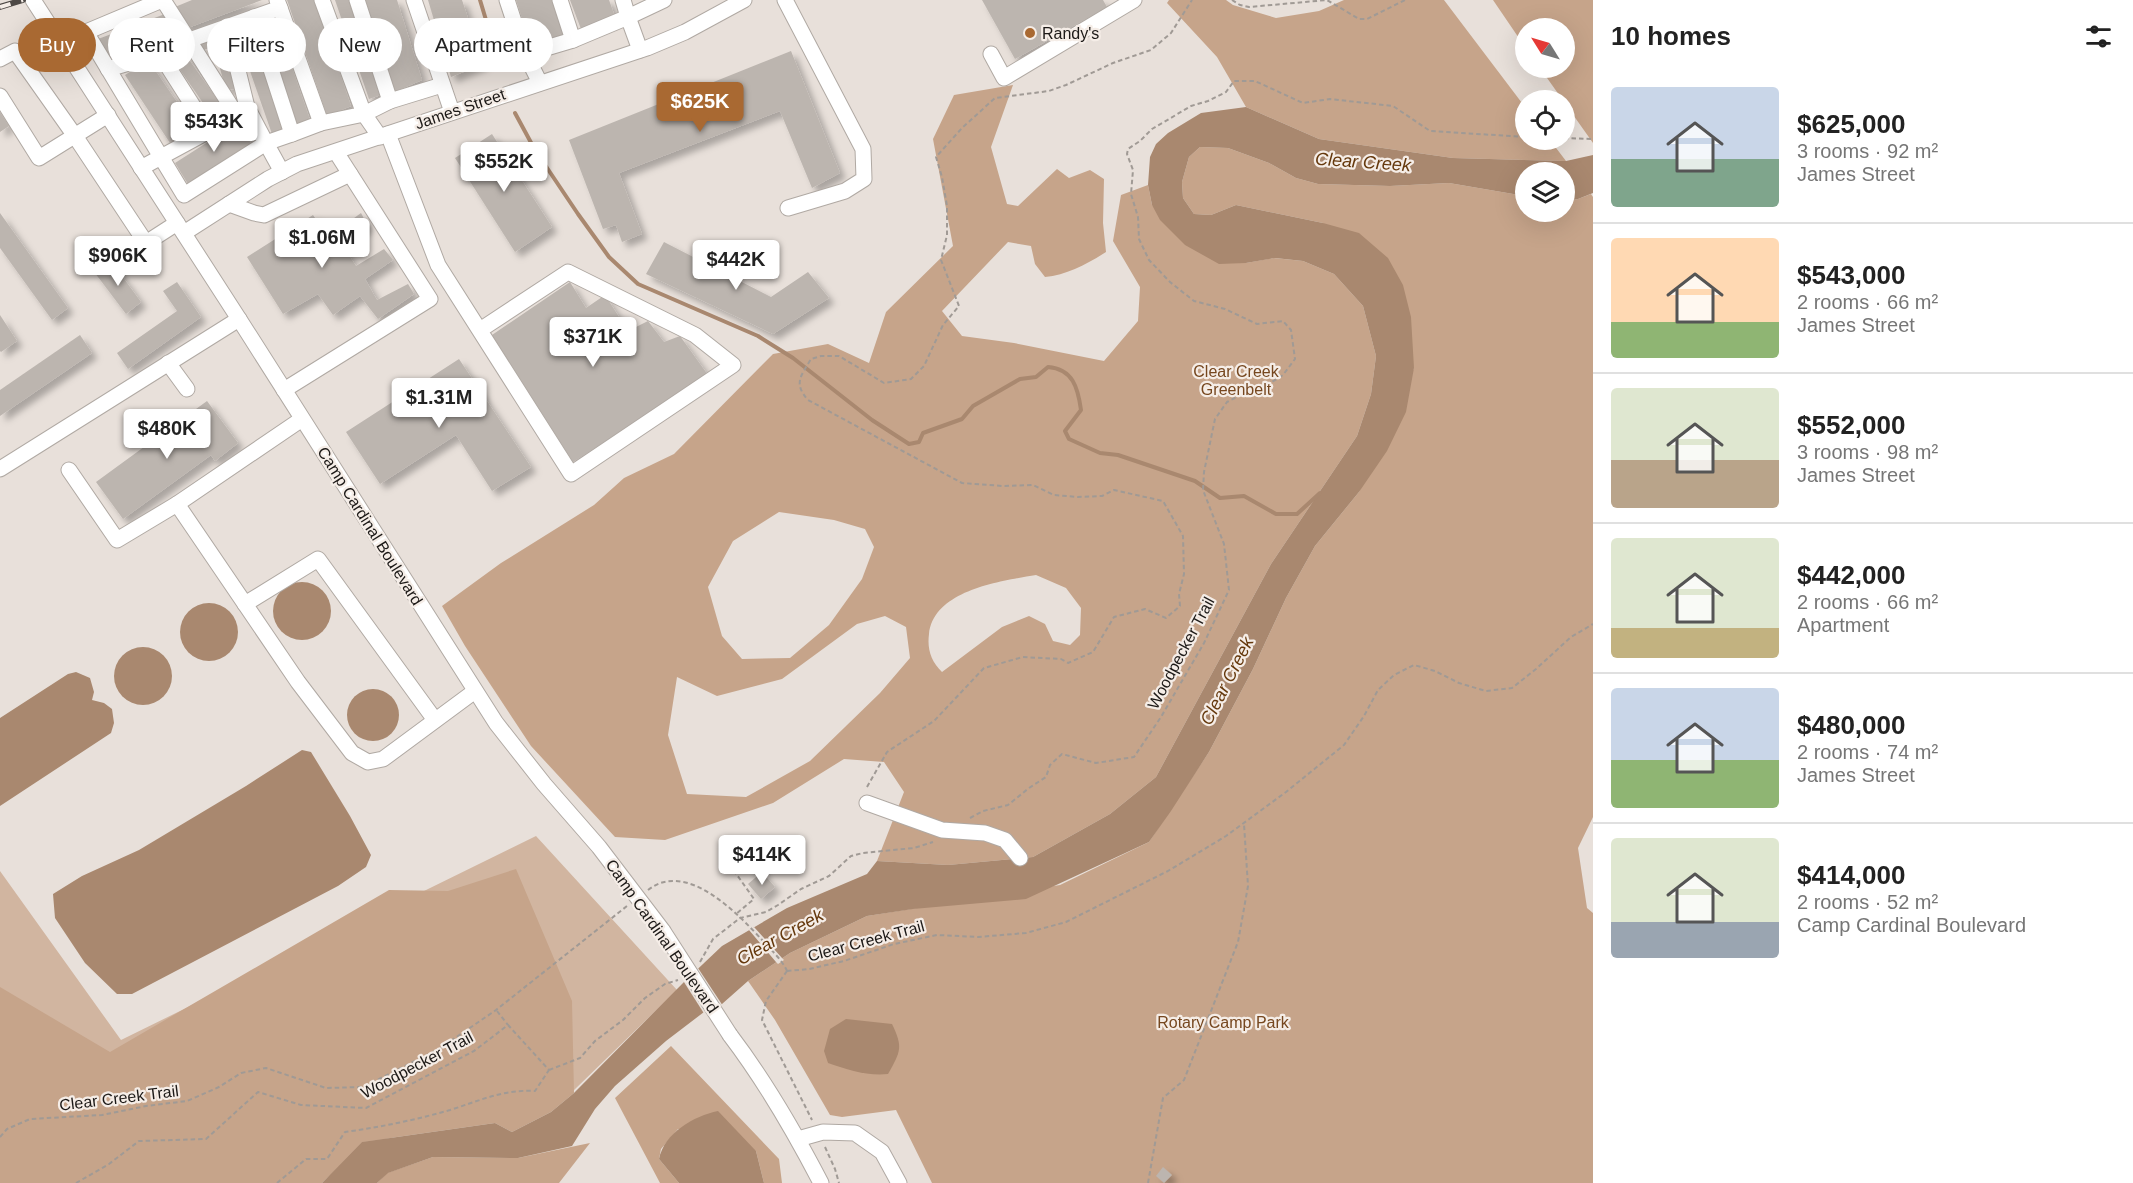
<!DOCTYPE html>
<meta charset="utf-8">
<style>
body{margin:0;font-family:Arial,sans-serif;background:#f2f2f2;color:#222;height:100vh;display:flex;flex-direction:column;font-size:22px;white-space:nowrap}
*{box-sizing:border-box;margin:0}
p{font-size:20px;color:#767676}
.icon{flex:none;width:33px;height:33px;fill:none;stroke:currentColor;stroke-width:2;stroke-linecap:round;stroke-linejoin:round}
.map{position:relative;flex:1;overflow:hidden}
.panel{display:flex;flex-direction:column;background:#fff;width:540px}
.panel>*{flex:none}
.guide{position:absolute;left:18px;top:18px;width:570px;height:54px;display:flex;gap:12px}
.needle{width:39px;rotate:307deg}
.controls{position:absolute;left:1515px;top:18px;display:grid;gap:12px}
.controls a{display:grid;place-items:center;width:60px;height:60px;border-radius:50%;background:#fff;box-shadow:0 6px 24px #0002;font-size:30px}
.price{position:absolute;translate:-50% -51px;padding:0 14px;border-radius:6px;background:#fff;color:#222;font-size:20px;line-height:39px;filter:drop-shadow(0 2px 3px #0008)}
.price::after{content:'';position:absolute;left:50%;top:36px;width:18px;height:14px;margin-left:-9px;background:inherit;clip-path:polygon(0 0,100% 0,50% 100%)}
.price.on{background:#a96932;color:#fff}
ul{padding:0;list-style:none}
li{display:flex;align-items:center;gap:18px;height:150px;padding:0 18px}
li+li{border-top:2px solid #e0e0e0}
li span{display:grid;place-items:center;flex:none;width:168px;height:120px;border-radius:6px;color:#555}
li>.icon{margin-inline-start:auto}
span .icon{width:72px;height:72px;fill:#fffc;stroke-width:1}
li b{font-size:26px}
h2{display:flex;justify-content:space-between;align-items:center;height:72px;padding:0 18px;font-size:26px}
.chip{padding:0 21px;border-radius:27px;background:#fff;box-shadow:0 6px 24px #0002;font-size:21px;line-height:54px}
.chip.on{background:#a96932;color:#fff}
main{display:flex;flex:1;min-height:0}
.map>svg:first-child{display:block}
</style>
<main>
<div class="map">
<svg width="1593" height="1183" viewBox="0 0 1593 1183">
<defs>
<filter id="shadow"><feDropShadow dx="5.5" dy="5.5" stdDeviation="3" flood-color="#0004"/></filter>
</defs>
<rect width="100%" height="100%" fill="#e8e0da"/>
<path fill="#d1b5a0" d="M 536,836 L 677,990 L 572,1092 L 374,1142 L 320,1183 L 0,1183 L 0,871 L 121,1040 Z"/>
<g fill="#c6a48a" fill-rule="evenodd">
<path d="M 1169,0 L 1226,0 L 1233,5 L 1276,18 L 1319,11 L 1344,0 L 1444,0 L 1525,107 L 1526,140 L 1550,140 L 1566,161 L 1453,158 L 1319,139 L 1246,107 L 1217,57 L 1167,3 Z"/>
<path d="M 1493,0 L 1593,0 L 1593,143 L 1540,68 L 1564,68 L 1564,28 L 1526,28 L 1525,47 Z"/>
<path d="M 1013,85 L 991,147 L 1007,204 L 1018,206 L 1057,169 L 1069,178 L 1090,170 L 1104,179 L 1103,223 L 1106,252 C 1087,264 1067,275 1045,277 L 1035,264 L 1031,246 L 1008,242 L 942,311 L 962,336 L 1014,343 L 1104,361 L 1138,321 L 1140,287 L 1113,241 L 1121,195 L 1148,185 L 1152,205 L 1246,263 L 1274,258 L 1303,261 L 1334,274 L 1363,306 L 1376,356 L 1371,394 L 1357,436 L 1271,564 L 1156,777 L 1110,814 L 1033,857 L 948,865 L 877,861 L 904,792 L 884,762 L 844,759 L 773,803 L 665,840 L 615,837 L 531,746 L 465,646 L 442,606 L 501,563 L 594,505 L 624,478 L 674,454 L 773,354 L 828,344 L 869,363 L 886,312 L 953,246 L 933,139 L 954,95 ZM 779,512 L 834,520 L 865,529 L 874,547 L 862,579 L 829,625 L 790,658 L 742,659 L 722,636 L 708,587 L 733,541 ZM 1036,575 L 1066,588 L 1081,608 L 1080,635 L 1070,645 L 1053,641 L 1045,624 L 1029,616 L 1002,627 L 942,672 C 931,661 927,649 929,634 C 934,590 1001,581 1036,575 ZM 885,616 L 906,627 L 910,658 L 880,693 L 810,761 L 746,797 L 687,794 L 668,735 L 677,677 L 717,696 L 782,679 L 857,624 Z"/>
<path d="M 1200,147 L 1228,148 L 1269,163 L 1296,178 L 1318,184 L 1390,186 L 1449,183 L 1525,196 L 1526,212 L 1564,212 L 1565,201 L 1578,199 L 1591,194 L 1593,197 L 1593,817 L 1578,848 L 1587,908 L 1593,913 L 1593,1183 L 932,1183 L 896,1110 L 842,1117 L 830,1115 L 775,1020 L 748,981 L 790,953 L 867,916 L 1060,885 L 1149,842 L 1209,752 L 1253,669 L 1286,598 L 1315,546 L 1359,492 L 1414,368 L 1323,223 L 1236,205 L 1211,215 L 1194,214 L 1183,198 L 1182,182 L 1189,157 Z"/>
<path d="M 516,869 L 572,1001 L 574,1093 L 551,1112 L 512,1132 L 495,1123 L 362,1142 L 322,1183 L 0,1183 L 0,987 L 110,1052 L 389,890 L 448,891 Z"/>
<path d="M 671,1046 L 779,1159 L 782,1183 L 764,1183 L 756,1151 L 678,1129 L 661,1149 L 659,1159 L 679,1183 L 660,1183 L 615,1098 Z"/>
<path d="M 590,1143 L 559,1183 L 377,1183 L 387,1173 L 433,1157 L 518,1158 Z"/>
</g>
<g fill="#a9886f">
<path d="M 1246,107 L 1319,139 L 1453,158 L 1566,161 L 1593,155 L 1593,193 L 1578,199 L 1565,201 L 1564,172 L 1526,172 L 1525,196 L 1449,183 L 1390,186 L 1318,184 L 1296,178 L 1269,163 L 1228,148 L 1200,147 L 1189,157 L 1182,182 L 1183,198 L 1194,214 L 1211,215 L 1236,205 L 1323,223 L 1359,233 L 1388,258 L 1403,285 L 1411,317 L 1414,368 L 1406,412 L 1387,451 L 1359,492 L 1315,546 L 1286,598 L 1253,669 L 1209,752 L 1171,811 L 1149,842 L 1026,899 L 913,909 L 867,916 L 790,953 L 748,981 L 722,1004 L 704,1012 L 666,1041 L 615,1086 L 595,1109 L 572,1146 L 518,1158 L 433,1157 L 388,1173 L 377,1183 L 322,1183 L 362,1142 L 495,1123 L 512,1132 L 551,1112 L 574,1093 L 684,982 L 722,946 L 787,908 L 867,874 L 877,861 L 948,865 L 1033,857 L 1110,814 L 1156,777 L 1271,564 L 1357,436 L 1371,394 L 1376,356 L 1363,306 L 1334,274 L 1303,261 L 1275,258 L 1246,263 L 1219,264 L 1185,245 L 1160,220 L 1152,205 L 1148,185 L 1150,157 L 1156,144 L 1168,133 L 1201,113 Z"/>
<circle cx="302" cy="611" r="29"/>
<circle cx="209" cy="632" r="29"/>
<circle cx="143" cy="676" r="29"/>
<path d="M 76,672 L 90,678 L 94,692 L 92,700 L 104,703 L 112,709 L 114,723 L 111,733 L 0,806 L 0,718 L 68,674 Z"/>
<circle cx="373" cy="715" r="26"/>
<path d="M 302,750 L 311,752 L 350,816 L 371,855 L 366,867 L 338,886 L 132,994 L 117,994 L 85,963 L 55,918 L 53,894 L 82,876 L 139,850 L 246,786 Z"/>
<path d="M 846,1019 L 892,1024 C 903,1047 901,1051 888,1074 C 867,1076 848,1070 828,1063 L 824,1051 L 830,1029 Z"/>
<path d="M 718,1111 L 756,1151 L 764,1183 L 679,1183 L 659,1159 C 664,1133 694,1116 718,1111 Z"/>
</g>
<g fill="#e8e0da">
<path d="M 754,927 L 782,958 L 784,960 L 778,964 L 776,962 L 749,930 Z"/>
<path d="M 696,965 L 723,1006 L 705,1015 L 682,979 Z"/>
</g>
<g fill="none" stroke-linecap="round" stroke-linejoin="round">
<g stroke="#a9886f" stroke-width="4">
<path d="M 480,0 L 501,70"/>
<path d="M 515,113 L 535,150 L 578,214 L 609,257 L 638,284 L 758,336 L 793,358 L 872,420 L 909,444 L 919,442 L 923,433 L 962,419 L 973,406 L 1020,379 L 1036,377 L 1048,367 C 1073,369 1078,388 1081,410 L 1065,431 L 1069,439 L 1100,453 L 1118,455 L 1195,481 L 1220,498 L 1244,496 L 1276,514 L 1297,514 L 1320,493"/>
</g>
</g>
<g fill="#bcb5af" filter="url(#shadow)">
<path d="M 192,0 L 262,0 L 185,29 L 175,7 Z"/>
<path d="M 287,0 L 315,0 L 351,106 L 327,116 Z"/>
<path d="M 335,0 L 349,0 L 381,95 L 369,99 Z"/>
<path d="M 364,0 L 397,0 L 422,80 L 394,92 Z"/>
<path d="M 428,0 L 462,0 L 483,64 L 451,77 Z"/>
<path d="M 516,0 L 553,0 L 565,34 L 531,46 Z"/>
<path d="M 570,0 L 609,0 L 615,17 L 581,29 Z"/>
<path d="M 982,0 L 1103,0 L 1107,7 L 1015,59 Z"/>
<path d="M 165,14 L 174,38 L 109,60 L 98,39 Z"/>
<path d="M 276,21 L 310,120 L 296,125 L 266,26 Z"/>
<path d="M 252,24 L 283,131 L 272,134 L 236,31 Z"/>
<path d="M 223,35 L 238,103 L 234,89 L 226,90 L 214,47 L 203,50 L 200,42 Z"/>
<path d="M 182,50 L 225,110 L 214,119 L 172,58 Z"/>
<path d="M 791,51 L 840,173 L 812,188 L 780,111 L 619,173 L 642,234 L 622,242 L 616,225 L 603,229 L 569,140 Z"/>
<path d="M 148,60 L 197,131 L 172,146 L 125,75 Z"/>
<path d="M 0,112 L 9,126 L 0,132 Z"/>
<path d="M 239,122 L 252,145 L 188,184 L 175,163 Z"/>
<path d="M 492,134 L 552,227 L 515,252 L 455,158 Z"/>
<path d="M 0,213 L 68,308 L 52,320 L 0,248 Z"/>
<path d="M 361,213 L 368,226 L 341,243 L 356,266 L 384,249 L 393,260 L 365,279 L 377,300 L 408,284 L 414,294 L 378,319 L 360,296 L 333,315 L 318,294 L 283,314 L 247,257 L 313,215 L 328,237 Z"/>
<path d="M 664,242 L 771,297 L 808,272 L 829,298 L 773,334 L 646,274 Z"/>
<path d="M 111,261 L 141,302 L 126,314 L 95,273 Z"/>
<path d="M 177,282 L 201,317 L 128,369 L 117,353 L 177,311 L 163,291 Z"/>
<path d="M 570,282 L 586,308 L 605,295 L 628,331 L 648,321 L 664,342 L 680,336 L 708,375 L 573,462 L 492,335 Z"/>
<path d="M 0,315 L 17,341 L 1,352 L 0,351 Z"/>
<path d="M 80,335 L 92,353 L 0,416 L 0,390 Z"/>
<path d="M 459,359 L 531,467 L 492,491 L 456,435 L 380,484 L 346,432 Z"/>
<path d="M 207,401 L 238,443 L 215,461 L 211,455 L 123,519 L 96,482 Z"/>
<path d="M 762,872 L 775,887 L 761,899 L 748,884 Z"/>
<path d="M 1163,1167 L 1172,1175 L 1164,1183 L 1156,1176 Z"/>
</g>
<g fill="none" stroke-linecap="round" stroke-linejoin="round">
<defs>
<g id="minor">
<path d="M 33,0 L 239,319 L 496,723 L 544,784 L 599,847 L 663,931"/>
<path d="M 162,0 L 86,32 L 161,157 L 209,131"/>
<path d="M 163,0 L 236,114"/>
<path d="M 357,0 L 390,101 L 442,85"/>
<path d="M 414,0 L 452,112"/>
<path d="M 507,0 L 523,49 L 540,83"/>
<path d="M 560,0 L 573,40 L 628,17 L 640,50"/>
<path d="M 623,0 L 628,17 L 664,0"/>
<path d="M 785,0 L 863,149 L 864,179 L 845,191 L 788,208"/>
<path d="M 280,8 L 321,123 L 364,114 L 322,0"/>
<path d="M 254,17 L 292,134 L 321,123"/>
<path d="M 227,26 L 247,107"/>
<path d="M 526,54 L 573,40"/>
<path d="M 991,54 L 1004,78 L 1134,0"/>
<path d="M 0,59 L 15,51 L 75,136 L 146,243 L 177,223"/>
<path d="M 108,69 L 160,54"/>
<path d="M 0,96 L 39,158 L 108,115"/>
<path d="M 388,134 L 438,265 L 571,474 L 733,365 L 695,335 L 568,272 L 480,330"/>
<path d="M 380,137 L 364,114 L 390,101"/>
<path d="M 141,168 L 161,157 L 184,195 L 266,143 L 247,107 L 209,131 L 158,51 L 280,8 L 277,0"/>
<path d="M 282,172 L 266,143 L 292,134"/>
<path d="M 229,204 L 254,213 L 264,215 L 350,174"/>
<path d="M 184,233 L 268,179 L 297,164 L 647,48 L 685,32 L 744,0"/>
<path d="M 168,363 L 187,389"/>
<path d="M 284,390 L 430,299 L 336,152"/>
<path d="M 302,419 L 177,504 L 298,682 L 352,753 L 368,762 L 383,759 L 475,691"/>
<path d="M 0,469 L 239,319"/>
<path d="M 69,470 L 117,540 L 177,504"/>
<path d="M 245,604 L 318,559 L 435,720"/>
<path d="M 867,803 L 942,830 L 985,833 L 1005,840 L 1020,858"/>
<path d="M 730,1035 C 765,1081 794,1131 821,1183"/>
<path d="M 798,1139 L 823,1132 L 855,1133 L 882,1152 L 899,1183"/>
</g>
</defs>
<use href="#minor" stroke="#b0a9a3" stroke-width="17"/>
<g stroke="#a09a95" stroke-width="2" stroke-dasharray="4.5 3" stroke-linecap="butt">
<path d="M 1232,0 L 1240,5 L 1249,7 L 1327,0 L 1359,19 L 1367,19 L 1405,0"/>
<path d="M 1564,138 L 1593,139"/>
<path d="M 867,787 L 887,752 L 934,721 L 984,668 L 1023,657 L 1061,659 L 1068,663 L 1093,652 L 1114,617 L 1145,609 L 1166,618 L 1180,606 L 1179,594 L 1184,574 L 1183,536 L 1163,501 L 1114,490 L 1102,496 L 1078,497 L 1054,495 L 1033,485 L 1003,486 L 962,483 L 808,400 C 793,383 801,376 811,359 L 821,356 L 839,356 L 884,383 L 911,379 L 924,366 L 943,325 L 959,306 L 941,260 L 947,235 L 947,206 L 942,177 L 936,157 L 962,128 L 995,98 L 1049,91 L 1066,85 L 1113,63 L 1151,50 L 1171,33 L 1192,0"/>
<path d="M 970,818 L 983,811 L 1008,805 L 1029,788 L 1046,777 L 1050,765 L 1062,754 L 1096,763 L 1134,757 L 1161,717 L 1204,643 L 1229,590 L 1224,544 L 1203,490 L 1204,472 L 1215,419 L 1227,402 L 1244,393 L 1264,387 L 1283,375 L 1295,359 L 1291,330 L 1283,321 L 1257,324 L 1225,309 L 1194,301 L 1170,282 L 1149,260 L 1139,239 L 1138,217 L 1131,194 L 1133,170 L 1127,154 L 1128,149 L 1140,141 L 1152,129 L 1164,122 L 1191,106 L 1208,101 L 1226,92 L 1234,81 L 1255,81 L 1303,103 L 1330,99 L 1393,106 L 1430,131 L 1526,137"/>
<path d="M 725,858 L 754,899 L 736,914"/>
<path d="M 648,890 C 687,859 739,915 764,942 C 772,951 782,960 787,971"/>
<path d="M 700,962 L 713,939 L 740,918 L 766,912 L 778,905 L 801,889 L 829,876 L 851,856 L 863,853 L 914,848 L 933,842"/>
<path d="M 787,971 L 809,969 L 844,961 L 894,944 L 937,935 L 978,937 L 1026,933 L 1066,922 L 1168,871 L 1226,836 L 1286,792 L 1344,745 L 1364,716 L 1378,690 L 1394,675 L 1414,665 L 1435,671 L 1459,683 L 1486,691 L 1512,688 L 1536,669 L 1571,637 L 1593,624"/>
<path d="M 787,971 L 766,1001 L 762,1020 L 812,1120"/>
<path d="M 497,1011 L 508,1025"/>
<path d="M 549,1070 L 580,1058 L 595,1041 L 623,1020 L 645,998 L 665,984 L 678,980"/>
<path d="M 0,1137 L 7,1129 L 30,1119 L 102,1115 L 146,1106 L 187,1101 L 219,1087 L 241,1073 L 266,1068 L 326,1088 L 363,1087 L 439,1049 L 496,1010 L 627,906"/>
<path d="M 825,1147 L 835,1169 L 839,1183"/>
<path d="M 76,1183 L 109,1164 L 139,1141 L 206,1139 L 258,1092 L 301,1105 L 366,1108 L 474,1051 L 508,1025 L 549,1070"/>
<path d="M 277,1183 L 306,1159 L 327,1159 L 345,1132 C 381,1127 415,1120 450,1110 C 479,1101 503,1089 535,1091 L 549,1070"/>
<path d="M 1148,1183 L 1163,1098 L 1184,1080 L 1238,942 L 1248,886 L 1244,824"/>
</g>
<use href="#minor" stroke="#fff" stroke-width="15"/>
<defs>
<path id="rail" d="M 0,7 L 23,0"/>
</defs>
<use href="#rail" stroke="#4d4845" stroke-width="6"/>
<use href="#rail" stroke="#f5ede7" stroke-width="4" stroke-dasharray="11" stroke-linecap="butt"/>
<defs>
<path id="minor-bridge" d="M 663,931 L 730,1035"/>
</defs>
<use href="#minor-bridge" stroke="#b0a9a3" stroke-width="17" stroke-linecap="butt"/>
<use href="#minor-bridge" stroke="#fff" stroke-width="15"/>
</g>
<circle fill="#a96932" stroke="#f5ede7" stroke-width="2" cx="1030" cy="33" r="6"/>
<g text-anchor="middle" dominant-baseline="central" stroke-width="4.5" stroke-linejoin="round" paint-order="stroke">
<g font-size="16" fill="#1c1917" stroke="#f5ede7" text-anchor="start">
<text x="1042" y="33">Randy's</text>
</g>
<g font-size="16" fill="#1c1917" stroke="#f5ede7">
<text transform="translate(460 109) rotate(-19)">James Street</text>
<text transform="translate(370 526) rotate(58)">Camp Cardinal Boulevard</text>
<text transform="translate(1181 653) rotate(-62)">Woodpecker Trail</text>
<text transform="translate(662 936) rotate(55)">Camp Cardinal Boulevard</text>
<text transform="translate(866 941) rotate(-15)">Clear Creek Trail</text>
<text transform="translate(417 1065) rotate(-28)">Woodpecker Trail</text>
<text transform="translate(119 1098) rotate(-7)">Clear Creek Trail</text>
</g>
<g font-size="16" fill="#76471f" stroke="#f5ede7">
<text x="1236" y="371">Clear Creek<tspan x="1236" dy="18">Greenbelt</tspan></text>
<text x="1223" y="1022">Rotary Camp Park</text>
</g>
<g font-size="18" font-style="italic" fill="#65380c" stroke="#f5ede7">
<text transform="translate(1363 162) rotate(4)">Clear Creek</text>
<text transform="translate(1227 681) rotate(-63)">Clear Creek</text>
<text transform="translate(780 937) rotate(-29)">Clear Creek</text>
</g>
</g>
</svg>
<div class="controls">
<a><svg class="needle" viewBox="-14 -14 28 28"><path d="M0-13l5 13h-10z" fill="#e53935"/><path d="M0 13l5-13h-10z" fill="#767676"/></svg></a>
<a><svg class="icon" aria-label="locate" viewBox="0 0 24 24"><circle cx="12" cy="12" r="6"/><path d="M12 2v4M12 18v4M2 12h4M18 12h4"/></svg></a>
<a><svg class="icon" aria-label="layers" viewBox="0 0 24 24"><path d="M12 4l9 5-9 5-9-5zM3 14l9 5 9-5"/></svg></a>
</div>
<b class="price on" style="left:700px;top:133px">$625K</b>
<b class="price" style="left:214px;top:153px">$543K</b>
<b class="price" style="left:504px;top:193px">$552K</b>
<b class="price" style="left:322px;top:269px">$1.06M</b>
<b class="price" style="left:118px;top:287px">$906K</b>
<b class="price" style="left:736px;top:291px">$442K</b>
<b class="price" style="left:593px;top:368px">$371K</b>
<b class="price" style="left:439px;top:429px">$1.31M</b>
<b class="price" style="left:167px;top:460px">$480K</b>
<b class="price" style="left:762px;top:886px">$414K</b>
<div class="guide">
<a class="chip on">Buy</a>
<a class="chip">Rent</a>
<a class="chip">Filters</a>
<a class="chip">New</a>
<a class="chip">Apartment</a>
</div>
</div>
<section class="panel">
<h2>10 homes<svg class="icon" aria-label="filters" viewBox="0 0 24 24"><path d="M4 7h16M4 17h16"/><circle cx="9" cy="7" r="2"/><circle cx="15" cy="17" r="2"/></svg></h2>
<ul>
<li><span style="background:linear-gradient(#c9d6e8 60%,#7fa58c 0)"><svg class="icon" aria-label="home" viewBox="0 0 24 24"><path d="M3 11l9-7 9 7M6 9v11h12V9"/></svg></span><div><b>$625,000</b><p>3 rooms · 92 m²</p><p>James Street</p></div></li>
<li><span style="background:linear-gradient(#ffd9b3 70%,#8fb573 0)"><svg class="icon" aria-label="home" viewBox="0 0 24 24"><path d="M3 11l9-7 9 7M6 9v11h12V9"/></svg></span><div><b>$543,000</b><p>2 rooms · 66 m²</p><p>James Street</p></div></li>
<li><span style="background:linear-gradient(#dfe7d0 60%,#b9a48a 0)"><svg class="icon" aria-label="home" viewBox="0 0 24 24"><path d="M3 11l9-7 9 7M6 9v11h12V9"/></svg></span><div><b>$552,000</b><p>3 rooms · 98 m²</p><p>James Street</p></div></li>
<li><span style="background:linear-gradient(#dfe7d0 75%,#c2b280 0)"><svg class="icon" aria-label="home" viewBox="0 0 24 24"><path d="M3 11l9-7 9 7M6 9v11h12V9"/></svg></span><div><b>$442,000</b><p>2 rooms · 66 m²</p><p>Apartment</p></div></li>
<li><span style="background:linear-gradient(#c9d6e8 60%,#8fb573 0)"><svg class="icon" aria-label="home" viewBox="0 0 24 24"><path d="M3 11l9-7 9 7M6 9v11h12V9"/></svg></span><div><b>$480,000</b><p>2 rooms · 74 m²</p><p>James Street</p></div></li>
<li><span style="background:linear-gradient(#dfe7d0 70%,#9aa5b1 0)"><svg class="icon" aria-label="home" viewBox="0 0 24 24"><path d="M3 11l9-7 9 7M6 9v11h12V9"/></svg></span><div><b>$414,000</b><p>2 rooms · 52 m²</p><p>Camp Cardinal Boulevard</p></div></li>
</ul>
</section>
</main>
